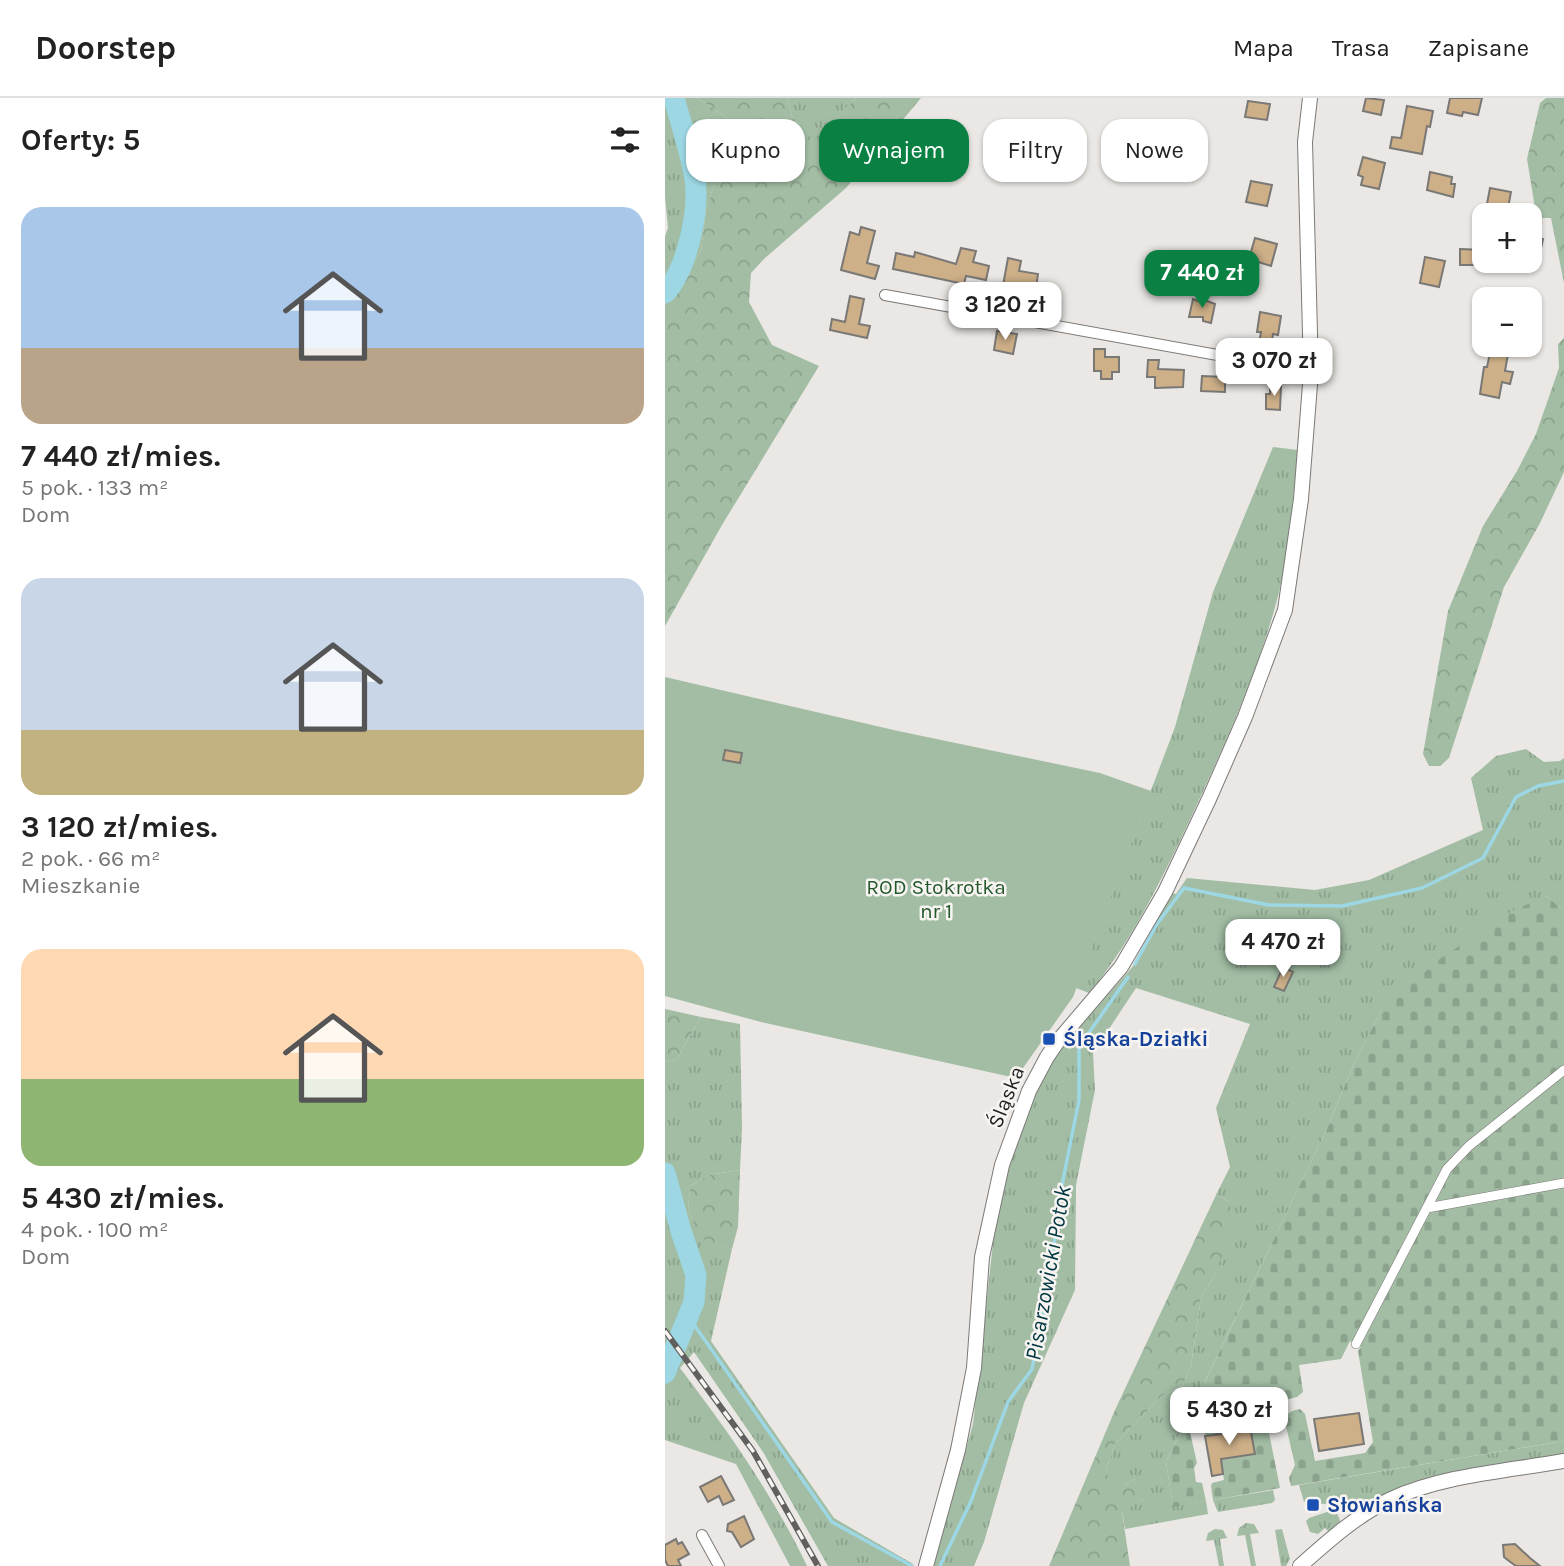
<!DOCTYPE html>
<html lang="pl">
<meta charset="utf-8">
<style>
body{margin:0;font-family:Karla,sans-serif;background:#f6f6f6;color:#222;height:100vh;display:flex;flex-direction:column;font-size:26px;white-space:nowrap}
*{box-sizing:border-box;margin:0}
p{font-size:23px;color:#767676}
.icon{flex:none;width:38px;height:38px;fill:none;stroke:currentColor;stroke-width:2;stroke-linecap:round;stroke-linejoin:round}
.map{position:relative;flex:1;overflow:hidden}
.drawer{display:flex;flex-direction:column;background:#fff;width:665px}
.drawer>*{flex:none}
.guide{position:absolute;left:21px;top:21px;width:665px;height:63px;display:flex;gap:14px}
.fabs{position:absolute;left:807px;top:105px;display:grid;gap:14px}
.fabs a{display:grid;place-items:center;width:70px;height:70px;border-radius:14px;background:#fff;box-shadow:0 2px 5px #0004;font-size:35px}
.price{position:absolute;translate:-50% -60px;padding:0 16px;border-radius:14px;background:#fff;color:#222;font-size:23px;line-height:46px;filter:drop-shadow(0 2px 4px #0008)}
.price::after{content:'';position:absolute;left:50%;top:42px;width:21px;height:16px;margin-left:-10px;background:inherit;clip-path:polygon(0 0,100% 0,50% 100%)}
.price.current{background:#0b8043;color:#fff}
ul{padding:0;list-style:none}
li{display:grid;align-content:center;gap:14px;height:371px;padding:0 21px}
li span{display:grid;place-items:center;height:217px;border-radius:21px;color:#555}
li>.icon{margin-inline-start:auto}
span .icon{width:126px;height:126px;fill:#fffc;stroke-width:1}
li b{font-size:30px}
h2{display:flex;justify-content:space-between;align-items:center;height:84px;padding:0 21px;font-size:30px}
.tag{padding:0 24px;border-radius:21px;background:#fff;box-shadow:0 2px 5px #0004;font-size:24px;line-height:63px}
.tag.current{background:#0b8043;color:#fff}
header{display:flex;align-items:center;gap:42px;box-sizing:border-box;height:98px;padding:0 35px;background:#fff;border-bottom:2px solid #e0e0e0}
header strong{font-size:33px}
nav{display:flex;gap:38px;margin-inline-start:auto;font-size:24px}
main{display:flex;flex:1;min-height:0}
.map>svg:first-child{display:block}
</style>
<header>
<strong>Doorstep</strong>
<nav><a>Mapa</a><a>Trasa</a><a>Zapisane</a></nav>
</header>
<main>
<section class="drawer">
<h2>Oferty: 5<svg class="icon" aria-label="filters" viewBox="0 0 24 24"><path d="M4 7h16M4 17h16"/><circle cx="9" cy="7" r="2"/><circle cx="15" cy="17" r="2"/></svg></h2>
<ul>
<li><span style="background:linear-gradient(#a9c7e8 65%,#b9a48a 0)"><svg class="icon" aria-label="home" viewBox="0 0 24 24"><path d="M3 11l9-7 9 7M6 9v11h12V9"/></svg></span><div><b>7 440 zł/mies.</b><p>5 pok. · 133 m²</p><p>Dom</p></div></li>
<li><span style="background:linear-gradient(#c9d6e8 70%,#c2b280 0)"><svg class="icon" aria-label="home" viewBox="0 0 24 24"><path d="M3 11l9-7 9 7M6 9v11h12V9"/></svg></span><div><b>3 120 zł/mies.</b><p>2 pok. · 66 m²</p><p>Mieszkanie</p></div></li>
<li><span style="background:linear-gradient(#ffd9b3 60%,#8fb573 0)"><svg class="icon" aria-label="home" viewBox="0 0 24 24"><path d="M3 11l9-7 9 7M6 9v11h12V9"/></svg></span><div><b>5 430 zł/mies.</b><p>4 pok. · 100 m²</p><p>Dom</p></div></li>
</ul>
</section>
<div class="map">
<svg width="899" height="1468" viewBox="0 0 899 1468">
<defs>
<pattern id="grass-tufts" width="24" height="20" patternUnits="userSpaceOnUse" patternTransform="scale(1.75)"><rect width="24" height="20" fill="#a2bda4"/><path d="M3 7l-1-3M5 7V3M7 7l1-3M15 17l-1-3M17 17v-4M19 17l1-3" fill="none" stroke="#8ba28d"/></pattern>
<pattern id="forest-crowns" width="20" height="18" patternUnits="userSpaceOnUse" patternTransform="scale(1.75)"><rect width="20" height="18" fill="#a2bda4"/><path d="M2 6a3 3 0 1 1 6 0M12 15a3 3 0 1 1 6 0" fill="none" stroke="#8ba28d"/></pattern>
<pattern id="cemetery-stones" width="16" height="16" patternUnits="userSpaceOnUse" patternTransform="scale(1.75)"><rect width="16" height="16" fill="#a2bda4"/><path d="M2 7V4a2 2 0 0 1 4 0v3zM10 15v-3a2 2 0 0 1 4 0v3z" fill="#8ba28d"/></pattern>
</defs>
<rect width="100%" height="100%" fill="#eae7e4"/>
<g fill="url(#grass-tufts)">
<path d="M 0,0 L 32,0 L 67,23 L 69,41 L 51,81 L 41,112 L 36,152 L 7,202 L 0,206 L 0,138 L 3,130 L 0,99 Z"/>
<path d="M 122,0 L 191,0 L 148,43 L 127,18 Z"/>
<path d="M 608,349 L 633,352 C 628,399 625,448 614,494 C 596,566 565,635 534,702 C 503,768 471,839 424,895 L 411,890 L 510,629 L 548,494 Z"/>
<path d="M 861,651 L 879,664 L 895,663 L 899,660 L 899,813 L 882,798 L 716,913 L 690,963 L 662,1031 L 501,1364 L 508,1408 L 541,1403 L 543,1416 L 460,1431 L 457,1413 L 479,1401 L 470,1381 L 458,1388 L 445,1388 L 441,1372 L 450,1346 L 497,1298 L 518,1287 L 526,1268 L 536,1200 L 550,1176 L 565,1104 L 551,1097 L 565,1069 L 551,1010 L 585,926 L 471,890 L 428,955 L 430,992 L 411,1087 L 410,1192 L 359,1305 L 319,1444 L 309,1468 L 268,1468 L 308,1326 L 331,1118 L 348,1056 L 371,991 L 390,957 L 470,866 L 506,795 L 511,796 L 522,780 L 650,792 L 704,782 L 818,732 L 806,680 L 831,658 Z"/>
<path d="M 36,919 L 75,926 L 77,1030 L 75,1072 L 44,1077 L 25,1088 L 23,1113 L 36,1139 L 67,1151 L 46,1243 L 169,1420 L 248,1466 L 248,1468 L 163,1468 L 98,1354 L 29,1254 L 15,1270 C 63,1333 108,1397 142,1468 L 125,1468 L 71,1366 L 0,1342 L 0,964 L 11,962 Z"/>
<path d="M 899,1343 L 899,1356 L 770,1378 L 746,1385 L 698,1409 L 681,1405 L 654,1406 L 647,1402 L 639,1404 L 634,1387 Z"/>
<path d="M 608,1392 L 610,1402 L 607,1405 L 553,1414 L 548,1402 Z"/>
<path d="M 665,1413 L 672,1415 L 676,1425 L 664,1434 L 660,1430 L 653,1436 L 645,1434 L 641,1423 L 644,1420 Z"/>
<path d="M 581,1425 L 589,1426 L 594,1435 L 585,1436 L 591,1468 L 586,1468 L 580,1437 L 572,1438 L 574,1430 Z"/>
<path d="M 550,1431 L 558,1432 L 562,1440 L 555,1441 L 559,1468 L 554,1468 L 549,1442 L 541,1443 L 543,1435 Z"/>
<path d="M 617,1431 L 625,1461 L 621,1468 L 616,1468 L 610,1432 Z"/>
</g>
<g fill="url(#forest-crowns)">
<path d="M 32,0 L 122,0 L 127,18 L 148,42 L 191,0 L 256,0 L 181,90 L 100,160 L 86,175 L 84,204 L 107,247 L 154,268 L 57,427 L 0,528 L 0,206 L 7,202 L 36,152 L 41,112 L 51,81 L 69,41 L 67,23 Z"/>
<path d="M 881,0 L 899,0 L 899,185 L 886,120 L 876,120 L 871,116 L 862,61 L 875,5 Z"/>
<path d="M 899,240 L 899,374 L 875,425 L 839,489 L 784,660 L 775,668 L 764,668 L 758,656 L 783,513 L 818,428 L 852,373 L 871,336 L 894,270 L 893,246 Z"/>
<path d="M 0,911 L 36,919 L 11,962 L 0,964 Z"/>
<path d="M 75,1072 L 73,1129 L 67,1151 L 36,1140 L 23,1113 L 25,1088 L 44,1077 Z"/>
<path d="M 551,1097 L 565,1104 L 567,1132 L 550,1176 L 536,1200 L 526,1268 L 518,1287 L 497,1298 L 450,1346 L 441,1372 L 446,1388 L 458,1388 L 470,1381 L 478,1387 L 479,1401 L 457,1414 L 465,1468 L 384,1468 L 450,1312 Z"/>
</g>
<g fill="url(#cemetery-stones)">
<path d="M 882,798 L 899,813 L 899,1343 L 626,1388 L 624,1380 L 630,1367 L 621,1328 L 615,1334 C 615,1321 622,1313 635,1311 L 640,1316 L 650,1363 L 700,1355 L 708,1344 L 693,1253 L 696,1249 L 685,1243 L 676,1261 L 634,1267 L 638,1294 L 632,1299 L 575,1314 L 545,1290 L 536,1292 L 662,1031 L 690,963 L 716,913 L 776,860 L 849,812 Z"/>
<path d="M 594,1320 L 602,1325 L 615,1390 L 548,1402 L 546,1388 L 547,1385 L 559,1382 L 558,1376 L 547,1378 L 540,1334 C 551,1321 578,1319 594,1320 Z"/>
<path d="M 522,1321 L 532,1365 L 529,1370 L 531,1384 L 537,1385 L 541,1403 L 508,1409 L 501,1364 Z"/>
</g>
<path fill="#a2bda4" d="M 0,579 L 233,633 L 435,675 L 486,693 L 408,899 L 351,980 L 96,924 L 0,898 Z"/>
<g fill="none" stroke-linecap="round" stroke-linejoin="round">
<g stroke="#9cd7e3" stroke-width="3.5">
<path d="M 470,866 L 492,826 L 519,790 L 604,807 L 677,808 L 757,790 L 818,760 L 851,699 L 873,688 L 899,683"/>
<path d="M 23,1218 L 167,1424 L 247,1468"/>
<path d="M 275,1468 L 306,1403 L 343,1304 L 367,1271 L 381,1203 L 398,1082 L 414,1002 L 414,949 L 463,879"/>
</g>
<g stroke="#9cd7e3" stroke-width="21">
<path d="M 0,195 C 23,170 36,108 29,75 C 24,50 16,25 9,0"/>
<path d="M 0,1075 L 16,1133 L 31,1177 L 29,1204 L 0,1275"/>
</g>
</g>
<g fill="#cdaf88" stroke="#7a7875" stroke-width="2">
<path d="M 701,0 L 719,2 L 716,17 L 698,13 Z"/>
<path d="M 785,0 L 817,0 L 813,17 L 798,14 L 797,18 L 782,15 Z"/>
<path d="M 583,3 L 605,6 L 602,22 L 580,19 Z"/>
<path d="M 742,8 L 768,13 L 765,29 L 762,28 L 757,56 L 725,50 L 727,39 L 736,40 Z"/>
<path d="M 698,59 L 720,65 L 714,91 L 696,87 L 698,79 L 693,77 Z"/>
<path d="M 765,74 L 787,79 L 786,86 L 790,86 L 788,99 L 762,92 Z"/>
<path d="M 586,83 L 607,87 L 602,108 L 581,104 Z"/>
<path d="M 825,90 L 846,94 L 843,110 L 822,106 Z"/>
<path d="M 196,129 L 210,133 L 202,165 L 214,168 L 210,181 L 176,172 L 185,134 L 194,137 Z"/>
<path d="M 864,139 L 878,141 L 873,164 L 864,163 Z"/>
<path d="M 590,140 L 612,146 L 606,168 L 584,161 Z"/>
<path d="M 296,150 L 311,153 L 308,164 L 324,168 L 321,182 L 301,178 L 299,186 L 228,171 L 231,155 L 249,159 L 250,154 L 291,166 Z"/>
<path d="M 795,151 L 819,152 L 819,167 L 795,167 Z"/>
<path d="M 760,159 L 780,163 L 774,189 L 755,185 Z"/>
<path d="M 343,160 L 356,163 L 354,173 L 373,176 L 371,190 L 351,186 L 350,196 L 337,193 Z"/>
<path d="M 185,198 L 199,201 L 194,226 L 205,228 L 202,240 L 165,232 L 167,221 L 180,224 Z"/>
<path d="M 534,200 L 550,206 L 546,225 L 538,223 L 538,219 L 524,219 L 528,201 L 533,203 Z"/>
<path d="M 595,214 L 616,218 L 613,237 L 608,236 L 605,255 L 593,252 L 596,234 L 592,234 Z"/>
<path d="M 332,233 L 352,236 L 348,256 L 329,252 Z"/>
<path d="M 429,251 L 440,251 L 440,259 L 454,259 L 454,274 L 447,274 L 447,281 L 436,281 L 436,273 L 429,273 Z"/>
<path d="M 833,254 L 843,256 L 840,273 L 848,274 L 845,286 L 837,284 L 834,300 L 815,296 L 819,269 L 822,269 L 825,255 L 832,256 Z"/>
<path d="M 483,262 L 494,262 L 493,271 L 519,272 L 518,289 L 490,290 L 490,279 L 482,279 Z"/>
<path d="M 537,278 L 560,279 L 560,294 L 536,293 Z"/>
<path d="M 605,288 L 616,288 L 615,312 L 601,311 L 601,296 L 605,296 Z"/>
<path d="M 60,652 L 77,655 L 75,665 L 58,662 Z"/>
<path d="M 618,869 L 628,874 L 619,893 L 609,889 Z"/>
<path d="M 694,1315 L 699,1346 L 654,1353 L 649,1321 Z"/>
<path d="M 585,1329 L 590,1356 L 556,1361 L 558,1376 L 547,1378 L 540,1338 L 566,1335 L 566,1332 Z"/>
<path d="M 56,1378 L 69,1402 L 58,1407 L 54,1398 L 43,1404 L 35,1389 Z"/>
<path d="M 79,1418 L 89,1441 L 76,1449 L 67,1434 L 62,1433 L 63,1426 Z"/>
<path d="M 11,1441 L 13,1446 L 17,1444 L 24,1456 L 13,1462 L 16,1468 L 3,1468 L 0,1462 L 0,1447 Z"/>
<path d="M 850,1446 L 865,1460 L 875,1468 L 851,1468 L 844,1463 L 839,1459 L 838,1447 Z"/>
</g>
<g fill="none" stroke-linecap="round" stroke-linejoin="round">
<defs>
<g id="pedestrian">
<path d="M 762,1110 L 899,1085"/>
<path d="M 691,1246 L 782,1071 L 804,1048 L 899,972"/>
</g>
<g id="minor">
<path d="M 220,197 L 646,274"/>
<path d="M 37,1437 L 54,1468"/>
</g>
<g id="tertiary">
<path d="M 261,1468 L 293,1352 L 309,1270 L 317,1159 L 337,1067 L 364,993 L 382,959 L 393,943 L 456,869 L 500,794 L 544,701 L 580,619 L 620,512 L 636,401 L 646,274 L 640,44 L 645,0"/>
<path d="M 635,1468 C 663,1443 692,1417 726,1401 C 779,1377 842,1373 899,1363"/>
</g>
</defs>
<use href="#pedestrian" stroke="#7c7a77" stroke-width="10"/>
<use href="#minor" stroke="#7c7a77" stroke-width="12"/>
<use href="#tertiary" stroke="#7c7a77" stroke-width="16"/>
<use href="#pedestrian" stroke="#fff" stroke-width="9"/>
<use href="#minor" stroke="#fff" stroke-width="10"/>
<use href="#tertiary" stroke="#fff" stroke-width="14"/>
<defs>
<path id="rail" d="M 0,1233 L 88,1353 L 153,1468"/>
</defs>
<use href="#rail" stroke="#62605f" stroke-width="6"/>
<use href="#rail" stroke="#f7f4f1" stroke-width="3.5" stroke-dasharray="10" stroke-linecap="butt"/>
</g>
<g fill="#1a4fb4" stroke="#f7f4f1" stroke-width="2.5">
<rect x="377" y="934" width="14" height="14" rx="3.5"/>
<rect x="641" y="1400" width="14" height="14" rx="3.5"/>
</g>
<g text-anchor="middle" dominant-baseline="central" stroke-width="5" stroke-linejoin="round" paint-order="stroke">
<g font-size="21" fill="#23592d" stroke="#f7f4f1">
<text x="271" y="789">ROD Stokrotka<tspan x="271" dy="24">nr 1</tspan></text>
</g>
<g font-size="21" font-weight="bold" fill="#164399" stroke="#f7f4f1" text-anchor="start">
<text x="398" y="941">Śląska-Działki</text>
<text x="662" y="1407">Słowiańska</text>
</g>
<g font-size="21" fill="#1f1e1d" stroke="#f7f4f1">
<text transform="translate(341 999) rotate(-68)">Śląska</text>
</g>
<g font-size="23" font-style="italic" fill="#003740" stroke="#f7f4f1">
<text transform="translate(383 1175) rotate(-80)">Pisarzowicki Potok</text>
</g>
</g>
</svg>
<div class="fabs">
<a>+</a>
<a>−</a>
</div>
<b class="price current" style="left:537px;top:212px">7 440 zł</b>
<b class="price" style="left:340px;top:244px">3 120 zł</b>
<b class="price" style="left:609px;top:300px">3 070 zł</b>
<b class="price" style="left:618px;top:881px">4 470 zł</b>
<b class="price" style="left:564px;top:1349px">5 430 zł</b>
<div class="guide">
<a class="tag">Kupno</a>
<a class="tag current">Wynajem</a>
<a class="tag">Filtry</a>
<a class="tag">Nowe</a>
</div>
</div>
</main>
